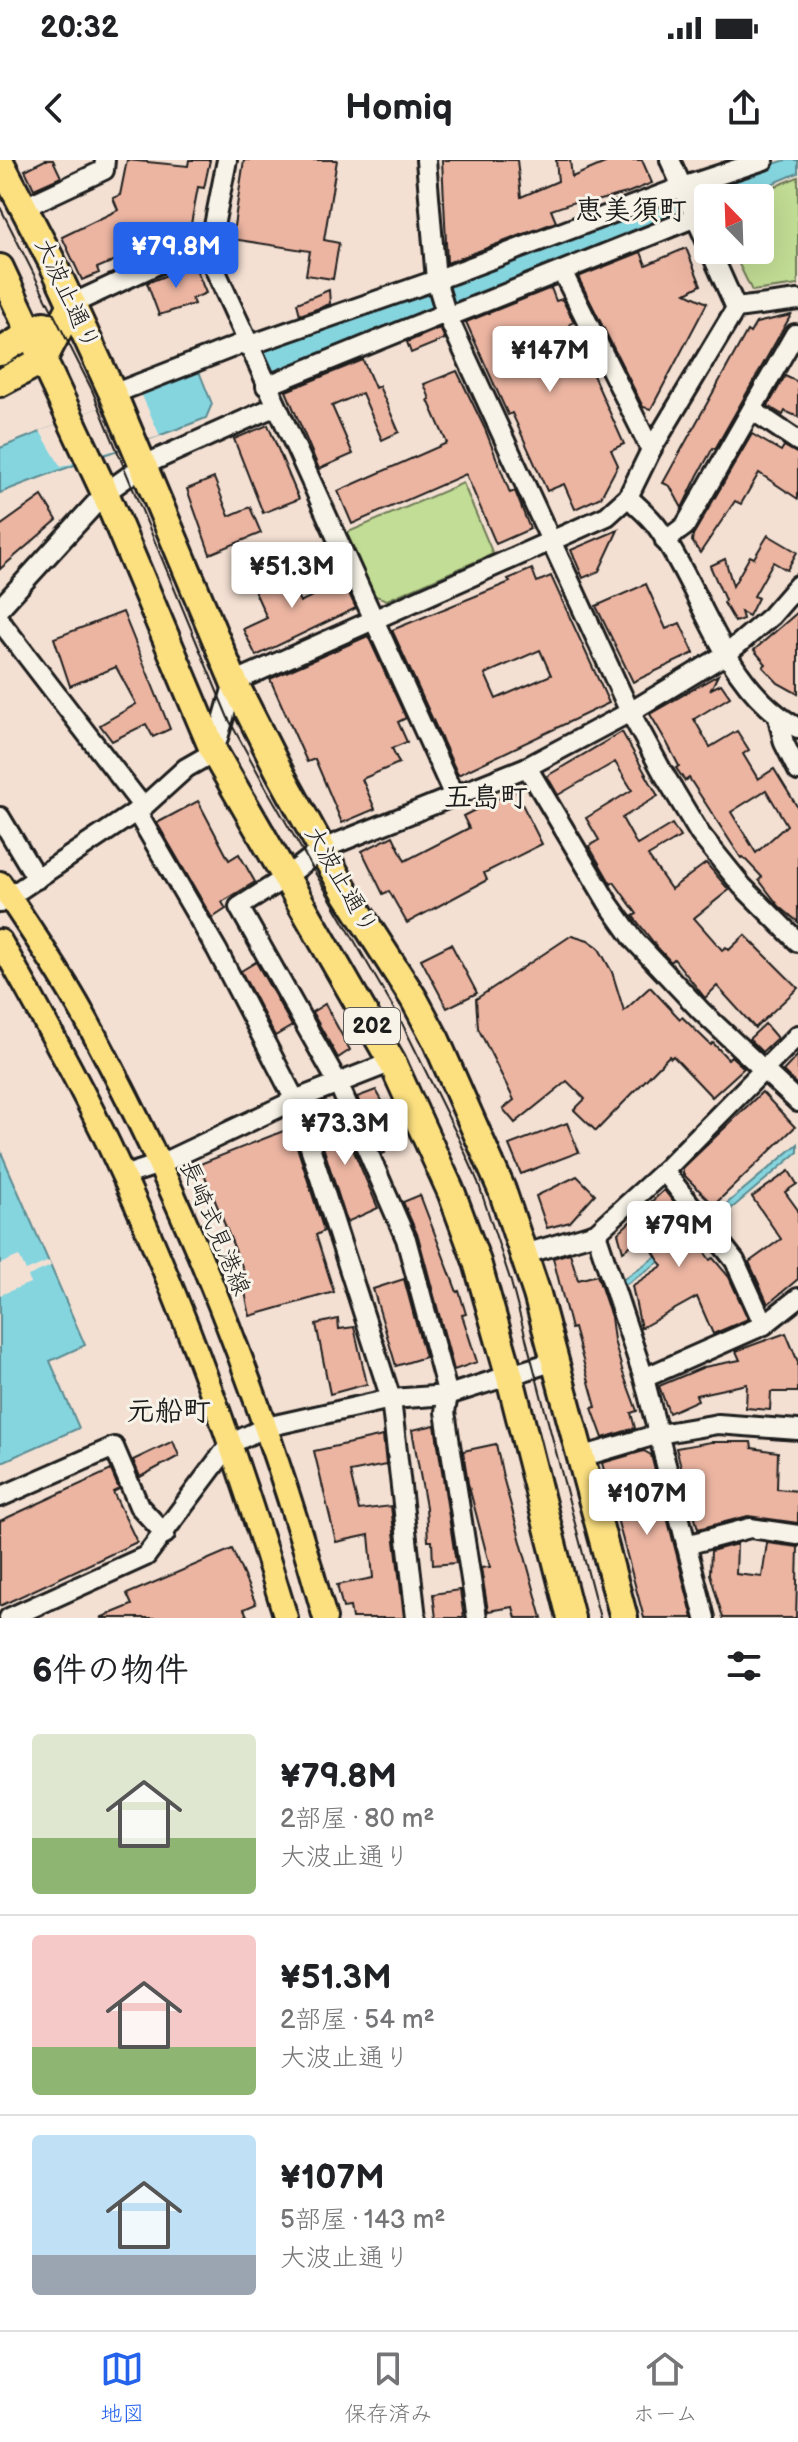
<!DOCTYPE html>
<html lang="ja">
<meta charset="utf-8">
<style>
body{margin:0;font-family:"Balsamiq Sans","Klee One",sans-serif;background:#f6f6f6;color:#202124;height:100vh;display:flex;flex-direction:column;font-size:30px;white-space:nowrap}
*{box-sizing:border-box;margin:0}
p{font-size:26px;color:#757577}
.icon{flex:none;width:44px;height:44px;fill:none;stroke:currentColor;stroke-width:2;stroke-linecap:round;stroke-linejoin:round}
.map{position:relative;height:1458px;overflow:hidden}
.sheet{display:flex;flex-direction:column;background:#fff;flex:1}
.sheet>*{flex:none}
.needle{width:52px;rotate:337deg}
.controls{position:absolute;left:694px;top:24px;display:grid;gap:16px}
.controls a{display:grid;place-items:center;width:80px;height:80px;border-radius:8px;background:#fff;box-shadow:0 8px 32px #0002;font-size:40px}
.price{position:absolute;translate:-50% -68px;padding:0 18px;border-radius:8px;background:#fff;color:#222;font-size:26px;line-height:52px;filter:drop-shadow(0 2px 4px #0008)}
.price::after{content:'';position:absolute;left:50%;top:48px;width:24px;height:18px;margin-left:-12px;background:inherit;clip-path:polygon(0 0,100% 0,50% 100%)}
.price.selected{background:#2563eb;color:#fff}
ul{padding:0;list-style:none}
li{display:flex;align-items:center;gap:24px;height:200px;padding:0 32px}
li+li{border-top:2px solid #e0e0e0}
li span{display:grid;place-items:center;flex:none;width:224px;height:160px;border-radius:8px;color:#555}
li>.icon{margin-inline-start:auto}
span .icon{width:96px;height:96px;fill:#fffc;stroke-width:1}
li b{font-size:34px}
h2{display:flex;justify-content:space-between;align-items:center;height:96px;padding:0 32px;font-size:34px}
.status{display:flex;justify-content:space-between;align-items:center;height:56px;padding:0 40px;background:#fff;direction:ltr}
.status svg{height:22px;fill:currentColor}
header{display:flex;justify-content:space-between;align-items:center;height:104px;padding:0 32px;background:#fff;font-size:36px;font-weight:600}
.dock{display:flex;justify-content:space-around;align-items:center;height:112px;border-top:2px solid #e0e0e0;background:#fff;font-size:22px;color:#757577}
.dock a{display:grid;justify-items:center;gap:4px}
.dock .selected{color:#2563eb}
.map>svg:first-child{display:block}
</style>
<div class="status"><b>20:32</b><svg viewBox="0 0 49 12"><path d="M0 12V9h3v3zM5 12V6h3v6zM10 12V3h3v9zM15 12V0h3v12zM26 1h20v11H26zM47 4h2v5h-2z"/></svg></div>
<header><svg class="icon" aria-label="back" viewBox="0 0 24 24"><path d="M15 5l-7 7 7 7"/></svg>Homiq<svg class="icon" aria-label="share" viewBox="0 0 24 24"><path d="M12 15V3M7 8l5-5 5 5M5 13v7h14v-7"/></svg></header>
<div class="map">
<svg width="798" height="1458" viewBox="0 0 798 1458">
<rect width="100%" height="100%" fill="#f4e0d3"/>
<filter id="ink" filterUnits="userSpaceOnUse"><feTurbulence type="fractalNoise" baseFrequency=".0125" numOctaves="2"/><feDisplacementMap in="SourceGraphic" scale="16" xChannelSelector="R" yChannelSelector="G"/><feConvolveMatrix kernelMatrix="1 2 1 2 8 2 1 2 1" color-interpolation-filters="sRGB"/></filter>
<g filter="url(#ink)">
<g fill="#c2dd95" stroke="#6f7c58" stroke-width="2">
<path d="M 798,17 L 798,125 L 752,131 L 732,90 L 760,90 L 760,38 L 747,38 Z"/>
<path d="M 463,323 L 493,394 L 387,440 L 373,435 L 346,373 Z"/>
</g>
<g fill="#85d5df" stroke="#5b8b91" stroke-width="2">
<path d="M 786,0 L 798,0 L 798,13 L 738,38 L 708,38 L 708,51 L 678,56 L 438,154 L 274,216 L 264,191 L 383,145 L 445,129 L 668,37 Z"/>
<path d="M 198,209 L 212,244 L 206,258 C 138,285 68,305 0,333 L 0,288 Z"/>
<path d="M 798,984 L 798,992 L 705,1071 L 625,1125 L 622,1120 L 700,1066 Z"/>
<path d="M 0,990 L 85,1185 L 50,1201 L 79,1268 L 0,1303 Z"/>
</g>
<g fill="#f4e0d3">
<path d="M 140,231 L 160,276 L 61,307 L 40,271 Z"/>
<path d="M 19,1096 L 26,1111 L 49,1101 L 51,1106 L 28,1116 L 30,1123 L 0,1135 L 0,1104 Z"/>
</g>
<g fill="#ecb5a2" stroke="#1c1c1c" stroke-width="2" fill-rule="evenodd">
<path d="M 45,0 L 53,0 L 61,17 L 34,29 L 25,10 Z"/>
<path d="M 127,0 L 188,6 L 189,0 L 210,0 L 204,28 L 198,27 L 191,64 L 148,82 L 149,86 L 97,108 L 99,113 L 82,120 L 62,77 L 118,50 L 113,38 L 120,35 Z"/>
<path d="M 244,0 L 337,0 L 324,80 L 339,83 L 333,119 L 306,115 L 310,91 L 232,79 Z"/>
<path d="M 442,0 L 517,0 L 521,37 L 558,21 L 556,0 L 570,0 L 572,17 L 612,0 L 642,0 L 652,23 L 627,33 L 588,43 L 583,39 L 551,50 L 556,62 L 447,103 Z"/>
<path d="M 686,88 L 701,125 L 686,133 L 707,143 L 651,249 L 643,247 L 578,117 L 641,92 L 646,105 Z"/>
<path d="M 194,104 L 206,133 L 192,139 L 194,144 L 159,155 L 147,123 Z"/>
<path d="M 551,128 L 556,141 L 562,139 L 574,162 L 570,164 L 624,284 L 611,290 L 618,305 L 601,337 L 575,349 L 564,324 L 547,331 L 512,253 L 508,255 L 466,162 Z"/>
<path d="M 329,130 L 330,144 L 300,155 L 297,143 Z"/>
<path d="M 791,155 L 715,289 L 713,288 L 698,315 L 682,348 L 670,326 L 663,323 L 747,171 L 750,173 L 756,163 Z"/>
<path d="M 440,168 L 445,179 L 411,193 L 407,182 Z"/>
<path d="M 363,200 L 375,228 L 379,226 L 399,272 L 382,280 L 362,233 L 332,246 L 353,294 L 319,309 L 286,231 Z"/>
<path d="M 457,211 L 485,269 L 510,333 L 515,331 L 530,369 L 496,384 L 466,314 L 352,364 L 338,331 L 447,283 L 428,240 L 430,239 L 424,224 Z"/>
<path d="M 785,216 L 798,222 L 798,257 L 785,251 L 783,255 L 768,246 Z"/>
<path d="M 268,265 L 299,339 L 263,353 L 234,279 Z"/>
<path d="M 752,274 L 781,291 L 784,286 L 798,294 L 798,339 L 759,313 L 741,344 L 735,341 L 700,393 L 692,381 L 693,375 Z"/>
<path d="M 214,318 L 229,356 L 250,347 L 261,373 L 210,394 L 187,329 Z"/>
<path d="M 42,336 L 57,360 L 0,409 L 0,366 Z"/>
<path d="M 618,370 L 599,411 L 583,418 L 571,390 Z"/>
<path d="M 768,375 L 797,392 L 787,410 L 773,402 L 754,436 L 758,438 L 749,456 L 741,452 L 743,459 L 735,462 L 724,443 L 725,440 L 710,406 L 725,399 L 733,426 L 750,396 L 754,398 Z"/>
<path d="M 283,406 L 300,442 L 343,421 L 356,448 L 256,496 L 243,469 L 267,458 L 250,421 Z"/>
<path d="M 532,409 L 537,422 L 551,416 L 609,543 L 458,615 L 392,470 L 510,422 L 508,419 ZM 540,490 L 551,515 L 496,539 L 485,514 Z"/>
<path d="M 646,424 L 666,469 L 680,463 L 694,493 L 633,522 L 596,446 Z"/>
<path d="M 123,452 L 170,569 L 153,577 L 146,564 L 112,581 L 100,565 L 136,544 L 116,507 L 70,526 L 54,478 Z"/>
<path d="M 798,452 L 798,534 L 778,523 L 763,507 L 766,504 L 754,490 Z"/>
<path d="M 368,476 L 406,558 L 398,562 L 407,582 L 392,588 L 399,603 L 362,619 L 375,649 L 342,663 L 315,599 L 307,602 L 270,519 Z"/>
<path d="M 718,515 L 711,529 L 721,524 L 730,537 L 694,559 L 710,587 L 737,571 L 749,590 L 743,594 L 758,619 L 774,609 L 798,648 L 798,762 L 779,746 L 759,720 L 762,717 L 743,697 L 741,698 L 689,618 L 685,621 L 676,608 L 679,606 L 667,583 L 650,554 ZM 766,630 L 787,665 L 756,693 L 731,652 Z"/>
<path d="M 622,572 L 658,636 L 622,658 L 637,685 L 672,664 L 680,677 L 648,696 L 671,729 L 706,703 L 729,730 L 694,758 L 722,790 L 726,787 L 729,790 L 745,775 L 798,828 L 755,868 L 717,826 L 705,838 L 674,799 L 671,802 L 657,787 L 633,756 L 637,754 L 614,722 L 611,724 L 589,686 L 599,680 L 586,658 L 632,630 L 615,602 L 558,635 L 547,616 Z"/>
<path d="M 515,630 L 542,684 L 484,713 L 487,720 L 407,763 L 389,731 L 383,734 L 362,691 L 393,676 L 405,701 L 469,668 L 463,656 Z"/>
<path d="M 198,641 L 229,700 L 239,694 L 255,722 L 222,742 L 226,749 L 212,758 L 157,663 Z"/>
<path d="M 572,775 L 588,780 L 598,787 L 612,812 L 624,851 L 650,827 L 680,859 L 682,857 L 711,885 L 713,883 L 728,899 L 731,896 L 744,908 L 712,937 L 673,896 L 671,898 L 669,896 L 596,971 L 574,950 L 585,939 L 567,921 L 515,963 L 503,949 L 514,940 L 478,868 L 476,839 Z"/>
<path d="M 451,784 L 477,833 L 447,848 L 421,799 Z"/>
<path d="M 256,802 L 292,866 L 275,876 L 241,811 Z"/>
<path d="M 325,844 L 350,890 L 338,898 L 312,852 Z"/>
<path d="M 765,864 L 777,878 L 762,892 L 749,879 Z"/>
<path d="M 798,895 L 798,926 L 783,911 Z"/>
<path d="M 376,930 L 398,969 L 379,978 L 385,993 L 382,994 L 357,937 Z"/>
<path d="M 762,932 L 795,967 L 714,1045 L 683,1014 L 683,1008 Z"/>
<path d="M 336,949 L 378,1048 L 347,1062 L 314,958 Z"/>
<path d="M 567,963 L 579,992 L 521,1014 L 509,985 Z"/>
<path d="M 291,968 L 324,1071 L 316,1075 L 334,1132 L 250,1156 L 245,1132 L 248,1131 L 243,1109 L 200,1004 Z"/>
<path d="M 789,1011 L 797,1024 L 785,1032 L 798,1050 L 798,1119 L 768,1144 L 749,1102 L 781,1079 L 752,1037 Z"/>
<path d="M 577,1016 L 595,1034 L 570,1062 L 547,1068 L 536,1036 Z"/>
<path d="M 664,1030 L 693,1067 L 689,1070 L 710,1100 L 713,1098 L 729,1117 L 748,1159 L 713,1174 L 697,1137 L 641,1168 L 632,1126 L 662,1106 L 644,1076 L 623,1091 L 618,1073 Z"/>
<path d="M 420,1035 L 457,1132 L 459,1131 L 466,1154 L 462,1155 L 477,1202 L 454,1210 L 418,1076 L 403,1042 Z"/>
<path d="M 570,1093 L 578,1120 L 597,1115 L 611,1157 L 614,1180 L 623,1213 L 637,1251 L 631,1253 L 635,1268 L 603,1278 L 592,1248 L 596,1247 L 574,1168 L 571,1169 L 553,1098 Z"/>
<path d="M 404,1119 L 425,1197 L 396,1206 L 373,1129 Z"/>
<path d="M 338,1159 L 339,1169 L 354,1167 L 367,1224 L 330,1234 L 316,1164 Z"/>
<path d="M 786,1173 L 798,1202 L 798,1232 L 771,1232 L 770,1250 L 746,1248 L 747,1224 L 696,1235 L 698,1240 L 669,1253 L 659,1226 L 704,1207 L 740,1200 L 736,1191 Z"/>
<path d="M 435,1265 L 456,1403 L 433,1405 L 432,1381 L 428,1381 L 426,1347 L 412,1270 Z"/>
<path d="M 383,1276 L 386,1305 L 350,1312 L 359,1350 L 391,1346 L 404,1458 L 352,1458 L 350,1447 L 343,1448 L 337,1425 L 373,1418 L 369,1375 L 336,1382 L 314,1291 Z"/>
<path d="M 173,1281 L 179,1296 L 140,1317 L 133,1300 Z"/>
<path d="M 711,1282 L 751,1282 L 752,1288 L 778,1292 L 777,1329 L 798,1331 L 798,1363 L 748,1356 L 698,1369 L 676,1288 Z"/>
<path d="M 496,1284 L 503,1317 L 542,1458 L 516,1458 L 513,1447 L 488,1451 L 481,1408 L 490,1407 L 468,1323 L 463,1291 Z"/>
<path d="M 644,1291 L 651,1295 L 693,1458 L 644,1458 L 602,1303 Z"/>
<path d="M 111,1310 L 119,1329 L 113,1332 L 137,1382 L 0,1446 L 0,1361 Z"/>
<path d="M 767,1383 L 798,1387 L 796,1458 L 723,1458 L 710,1414 L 711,1391 L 737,1384 L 736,1414 L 762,1417 Z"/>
<path d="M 232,1389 L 256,1444 L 244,1449 L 248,1458 L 100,1458 L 132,1445 L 127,1434 Z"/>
<path d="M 460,1430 L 464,1458 L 436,1458 L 433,1434 Z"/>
</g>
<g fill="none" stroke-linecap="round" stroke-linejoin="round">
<defs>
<g id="minor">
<path d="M 426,0 L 436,120 L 446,153 L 630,552 L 662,611 L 700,674 L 742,726 L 798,782"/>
<path d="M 670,0 L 708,85"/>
<path d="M 25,47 L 104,10 L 105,0"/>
<path d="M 203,83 L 454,636"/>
<path d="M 563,113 L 651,290"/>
<path d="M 72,144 L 203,83 L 213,71 L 227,0"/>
<path d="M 736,148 L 798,140"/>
<path d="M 247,186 L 436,120 L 682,27 L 764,0"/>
<path d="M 266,226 L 446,153 L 455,154 L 696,57"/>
<path d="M 113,234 L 246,182"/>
<path d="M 752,250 L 798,281"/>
<path d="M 628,337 C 638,347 650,356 658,368 C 704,434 723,527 798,568"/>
<path d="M 665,381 L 685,366 L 795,174"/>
<path d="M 0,448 L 105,333 L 144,305 L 276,246"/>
<path d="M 0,461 L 143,647"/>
<path d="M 778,557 L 784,583 L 798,611"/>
<path d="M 527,607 L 608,743 L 635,781 L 701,851 L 798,942"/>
<path d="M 136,651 L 217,790 L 295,940 L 391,1239 L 416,1458"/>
<path d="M 0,657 L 37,719"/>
<path d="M 0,743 L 143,647 L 186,608 L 214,592 L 234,522 L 607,356 L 628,337 L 651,290 L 736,148 L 710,90"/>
<path d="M 664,1011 L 735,1101 L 764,1165"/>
<path d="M 123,1016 L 160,1004 L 295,940 L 392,902"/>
<path d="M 596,1073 L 644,1218 L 705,1458"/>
<path d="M 525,1094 L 596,1073 L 664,1011 L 798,875"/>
<path d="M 644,1218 L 764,1165 L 798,1138"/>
<path d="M 581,1297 L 659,1274 L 718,1264 L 798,1270"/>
<path d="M 0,1337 L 114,1287 L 139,1346 L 165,1374"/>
<path d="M 686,1385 L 750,1368 L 798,1375"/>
<path d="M 9,1458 L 146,1396 L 230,1284 L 266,1267 L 391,1239 L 448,1235 L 555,1201"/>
<path d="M 477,1458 L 445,1252 L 448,1235 L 406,1079 L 338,923 L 239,747 L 285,718 L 322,689 L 527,607 L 630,552 L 728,493 L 771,456 L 798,425"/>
</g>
<g id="major">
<path d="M 0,723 C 33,773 68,824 96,878 C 195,1062 269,1258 325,1458"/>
<path d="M 0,781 C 38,848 76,916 109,985 C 181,1137 238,1297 286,1458"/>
</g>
<g id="highway">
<path d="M 0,2 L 52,102 L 113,234 L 234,522 L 279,611 L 346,733 L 414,839 L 436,880 L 502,1030 L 537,1134 L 624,1458"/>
<path d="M 0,108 L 105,333 L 214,592 L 392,902 L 452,1034 L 477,1102 L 509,1214 L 571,1458"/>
<path d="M 0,192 L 44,165"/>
<path d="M 0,223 L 43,200 L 72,144"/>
</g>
</defs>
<use href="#minor" stroke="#1c1c1c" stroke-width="24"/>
<use href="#major" stroke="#1c1c1c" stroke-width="28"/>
<use href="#highway" stroke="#1c1c1c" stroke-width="32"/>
<use href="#minor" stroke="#f7f3e8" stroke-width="18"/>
<use href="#major" stroke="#fce080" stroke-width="22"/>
<use href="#highway" stroke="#fce080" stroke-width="26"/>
<path stroke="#1c1c1c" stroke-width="2" d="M 0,47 L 92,230 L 228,558 L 269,633 L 402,863 L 459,979 L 478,1022 L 511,1122 L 600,1458"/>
</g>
</g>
<g text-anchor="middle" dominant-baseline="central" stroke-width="6" stroke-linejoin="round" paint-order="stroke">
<rect fill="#f7f3e8" stroke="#5e5c59" stroke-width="2" x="344" y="848" width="56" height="36" rx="6"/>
<g font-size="22" font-weight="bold" fill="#1c1c1c">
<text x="372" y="866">202</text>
</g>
<g font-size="24" fill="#1c1c1c" stroke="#f7f3e8">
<text transform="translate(67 134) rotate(65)">大波止通り</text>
<text transform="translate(341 720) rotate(60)">大波止通り</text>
<text transform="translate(215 1068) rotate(67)">長崎式見港線</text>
</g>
<g font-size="28" font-weight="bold" fill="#1c1c1c" stroke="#f7f3e8">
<text x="631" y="50">恵美須町</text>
<text x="486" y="637">五島町</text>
<text x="169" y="1251">元船町</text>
</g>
</g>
</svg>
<div class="controls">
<a><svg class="needle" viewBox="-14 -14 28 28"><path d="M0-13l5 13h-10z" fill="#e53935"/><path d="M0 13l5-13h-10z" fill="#757577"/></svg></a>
</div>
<b class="price selected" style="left:176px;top:130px">¥79.8M</b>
<b class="price" style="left:550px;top:234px">¥147M</b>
<b class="price" style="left:292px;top:450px">¥51.3M</b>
<b class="price" style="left:345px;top:1007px">¥73.3M</b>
<b class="price" style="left:679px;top:1109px">¥79M</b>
<b class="price" style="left:647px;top:1377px">¥107M</b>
</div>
<section class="sheet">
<h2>6件の物件<svg class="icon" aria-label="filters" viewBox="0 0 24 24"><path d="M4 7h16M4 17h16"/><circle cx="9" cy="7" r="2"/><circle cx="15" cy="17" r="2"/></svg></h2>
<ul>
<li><span style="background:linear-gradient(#dfe7d0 65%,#8fb573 0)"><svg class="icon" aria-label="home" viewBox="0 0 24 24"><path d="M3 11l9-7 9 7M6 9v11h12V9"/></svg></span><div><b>¥79.8M</b><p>2部屋 · 80 m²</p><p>大波止通り</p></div></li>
<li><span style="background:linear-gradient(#f6c9c9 70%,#8fb573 0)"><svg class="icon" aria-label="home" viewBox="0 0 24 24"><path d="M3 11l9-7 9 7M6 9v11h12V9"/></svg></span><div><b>¥51.3M</b><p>2部屋 · 54 m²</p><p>大波止通り</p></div></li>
<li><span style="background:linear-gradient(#bfe0f5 75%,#9aa5b1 0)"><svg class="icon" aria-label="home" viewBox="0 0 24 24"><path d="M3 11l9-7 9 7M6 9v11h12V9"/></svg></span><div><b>¥107M</b><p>5部屋 · 143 m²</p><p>大波止通り</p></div></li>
</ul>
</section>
<nav class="dock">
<a class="selected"><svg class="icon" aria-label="map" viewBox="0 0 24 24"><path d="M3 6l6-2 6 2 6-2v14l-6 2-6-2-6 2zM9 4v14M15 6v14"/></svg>地図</a>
<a><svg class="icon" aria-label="saved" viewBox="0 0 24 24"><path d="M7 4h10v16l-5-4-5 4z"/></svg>保存済み</a>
<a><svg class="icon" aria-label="home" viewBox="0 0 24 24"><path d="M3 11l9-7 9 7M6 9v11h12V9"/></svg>ホーム</a>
</nav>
